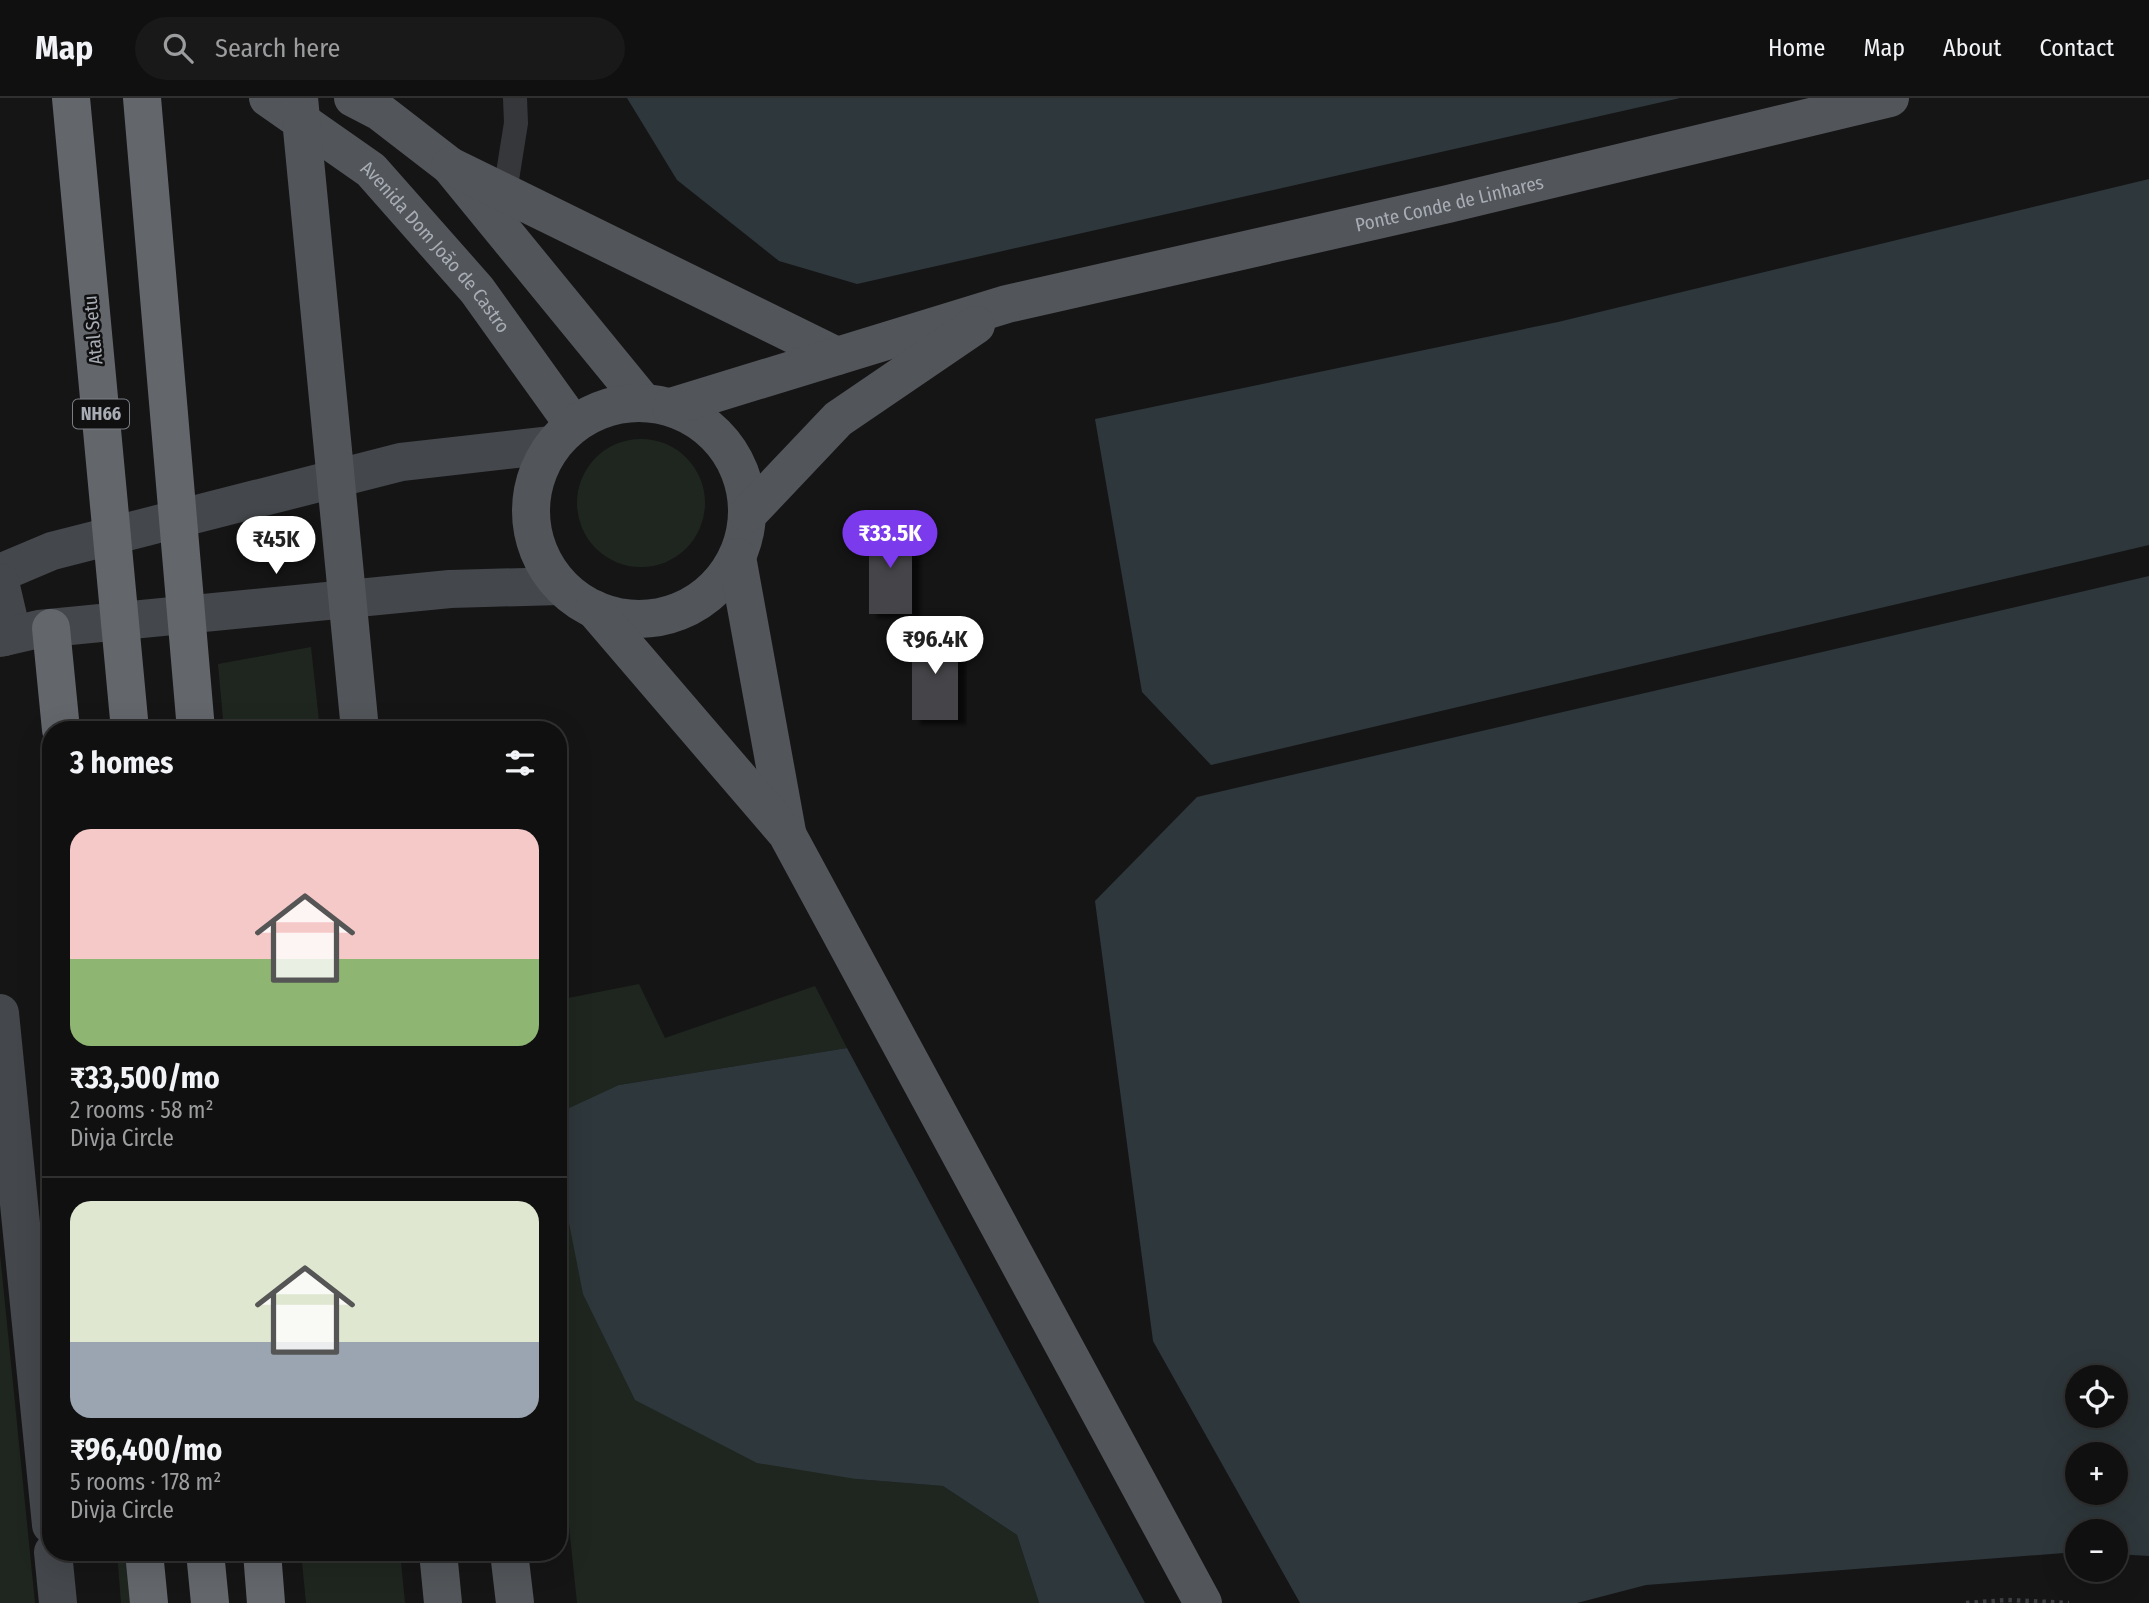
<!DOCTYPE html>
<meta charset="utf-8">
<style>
body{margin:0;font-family:"Fira Sans Condensed",sans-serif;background:#191919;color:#f1f3f6;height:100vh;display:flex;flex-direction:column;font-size:26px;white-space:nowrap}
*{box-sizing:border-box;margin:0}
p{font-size:23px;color:#9c9d9f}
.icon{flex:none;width:38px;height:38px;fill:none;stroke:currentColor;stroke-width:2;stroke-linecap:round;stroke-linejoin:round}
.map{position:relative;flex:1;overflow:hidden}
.details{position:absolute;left:42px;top:623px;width:525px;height:840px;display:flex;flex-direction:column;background:#101010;border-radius:28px;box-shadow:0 7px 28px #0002,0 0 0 2px #303030}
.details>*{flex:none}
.tools{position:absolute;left:2065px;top:1267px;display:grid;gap:14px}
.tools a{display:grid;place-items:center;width:63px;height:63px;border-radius:50%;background:#101010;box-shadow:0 7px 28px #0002,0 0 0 2px #303030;font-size:35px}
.price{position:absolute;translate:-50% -60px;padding:0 16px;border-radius:24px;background:#fff;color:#222;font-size:23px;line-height:46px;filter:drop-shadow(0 2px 4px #0008)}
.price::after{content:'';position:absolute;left:50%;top:42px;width:21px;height:16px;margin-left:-10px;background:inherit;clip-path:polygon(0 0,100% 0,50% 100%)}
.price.current{background:#7c3aed;color:#fff}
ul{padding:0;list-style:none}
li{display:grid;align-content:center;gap:14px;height:371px;padding:0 28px}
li+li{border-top:2px solid #303030}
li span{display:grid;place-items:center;height:217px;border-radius:21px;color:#555}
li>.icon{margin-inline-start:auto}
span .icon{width:126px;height:126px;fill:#fffc;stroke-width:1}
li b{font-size:30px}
h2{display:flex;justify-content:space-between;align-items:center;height:84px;padding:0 28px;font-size:30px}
header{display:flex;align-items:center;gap:42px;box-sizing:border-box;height:98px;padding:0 35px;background:#101010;border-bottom:2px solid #303030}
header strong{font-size:33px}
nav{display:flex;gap:38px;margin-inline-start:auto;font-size:24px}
.search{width:490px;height:63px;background:#191919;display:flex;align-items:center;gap:18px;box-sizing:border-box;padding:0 24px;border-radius:38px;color:#9c9d9f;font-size:26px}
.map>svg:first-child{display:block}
</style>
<header>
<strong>Map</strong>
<div class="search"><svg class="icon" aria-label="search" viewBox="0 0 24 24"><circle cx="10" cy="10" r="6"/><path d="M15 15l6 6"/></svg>Search here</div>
<nav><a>Home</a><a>Map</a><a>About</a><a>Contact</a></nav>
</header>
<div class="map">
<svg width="2149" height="1505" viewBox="0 0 2149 1505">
<defs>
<filter id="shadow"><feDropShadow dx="8" dy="4.5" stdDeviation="2" flood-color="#0009"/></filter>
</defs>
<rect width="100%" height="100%" fill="#151516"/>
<g fill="#1f261f">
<circle cx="641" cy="405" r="64"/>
<path d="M 311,549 L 320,632 L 224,632 L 218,566 Z"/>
<path d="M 639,886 L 665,940 L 815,888 L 847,950 L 619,987 L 856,1381 L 943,1388 L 1017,1437 L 1039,1505 L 577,1505 L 558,1323 L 558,902 Z"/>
<path d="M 0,1156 L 35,1505 L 0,1505 Z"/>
<path d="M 117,1454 L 139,1454 L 143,1505 L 121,1505 Z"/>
<path d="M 301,1454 L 400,1454 L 405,1505 L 306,1505 Z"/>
</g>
<g fill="#2e373b" fill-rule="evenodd">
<path d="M 627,0 L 1680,0 L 857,186 L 779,163 L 677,82 Z"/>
<path d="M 2149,81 L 2149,447 L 1211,667 L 1142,594 L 1095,321 L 1558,224 Z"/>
<path d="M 2149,478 L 2149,1458 L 2116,1456 L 2116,1433 L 2077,1433 L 2077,1454 L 1646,1487 L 1577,1505 L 1300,1505 L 1153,1243 L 1095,803 L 1197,699 ZM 2116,1279 L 2116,1318 L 2077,1318 L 2077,1279 ZM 2077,1356 L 2116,1356 L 2116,1395 L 2077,1395 Z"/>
<path d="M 847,950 L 1145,1505 L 1039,1505 L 1017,1437 L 943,1388 L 856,1381 L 757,1365 L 635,1302 L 583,1196 L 559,1074 L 565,1012 L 619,987 Z"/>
</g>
<g fill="#444549" filter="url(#shadow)">
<rect x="869" y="427" width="43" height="89"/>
<rect x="912" y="533" width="46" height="89"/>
</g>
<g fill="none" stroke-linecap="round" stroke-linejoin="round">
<path stroke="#3c3e42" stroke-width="4.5" stroke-dasharray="3.5 5" stroke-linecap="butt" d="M 1966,1505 L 2008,1502 L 2069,1505"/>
<path stroke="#36373b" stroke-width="24" d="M 505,94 L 516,25 L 515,0"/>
<g stroke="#44474b" stroke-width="38">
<path d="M 0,475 L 52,453 L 401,364 L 552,347"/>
<path d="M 0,484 L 11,531 L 5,539"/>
<path d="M 0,540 L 39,531 L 450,491 L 560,488"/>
<path d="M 0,915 L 51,1427"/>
<path d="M 53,1454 L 58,1505"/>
</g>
<g stroke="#525559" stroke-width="38">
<path id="s1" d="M 268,0 L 371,72 L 477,192 L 573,326"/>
<path d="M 353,0 L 380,14 L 450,68 L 644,305"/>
<path d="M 450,68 L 837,258"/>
<circle cx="639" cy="413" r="108"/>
<path id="s2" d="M 671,309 L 1007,206 L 1448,106 L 1890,0"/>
<path d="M 748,416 L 838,321 L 976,227"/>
<path d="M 737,459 L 787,734"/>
<path d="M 594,511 L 787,736 L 1203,1505"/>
<path d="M 438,1454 L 443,1505"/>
<path d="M 509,1454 L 515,1505"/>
</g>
<g stroke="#63666b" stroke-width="38">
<path d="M 51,530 L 61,632"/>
<path d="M 144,1454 L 149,1505"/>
<path d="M 205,1454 L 210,1505"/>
<path d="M 262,1454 L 266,1505"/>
</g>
<path stroke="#525559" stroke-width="38" d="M 299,0 L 360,632"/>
<g stroke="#63666b" stroke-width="38">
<path d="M 71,0 L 130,632"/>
<path d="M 142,0 L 196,632"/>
</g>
</g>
<g text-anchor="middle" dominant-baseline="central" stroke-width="5" stroke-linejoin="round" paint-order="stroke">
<rect fill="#101011" stroke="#7a7e84" stroke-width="2" x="73" y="301.5" width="56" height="29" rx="5"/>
<g font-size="18" font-weight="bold" fill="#a8adb5">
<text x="101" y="316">NH66</text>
</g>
<g font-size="19" fill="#a8adb5" stroke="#101011">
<text stroke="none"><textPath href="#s2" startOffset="805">Ponte Conde de Linhares</textPath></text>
<text stroke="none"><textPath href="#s1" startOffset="226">Avenida Dom João de Castro</textPath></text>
<text transform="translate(93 232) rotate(-95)">Atal Setu</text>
</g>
</g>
</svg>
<div class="tools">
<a><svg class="icon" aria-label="locate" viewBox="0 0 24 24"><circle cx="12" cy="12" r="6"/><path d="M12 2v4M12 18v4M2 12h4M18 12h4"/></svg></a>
<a>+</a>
<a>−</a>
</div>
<b class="price current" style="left:890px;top:472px">₹33.5K</b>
<b class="price" style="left:276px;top:478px">₹45K</b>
<b class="price" style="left:935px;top:578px">₹96.4K</b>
<section class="details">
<h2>3 homes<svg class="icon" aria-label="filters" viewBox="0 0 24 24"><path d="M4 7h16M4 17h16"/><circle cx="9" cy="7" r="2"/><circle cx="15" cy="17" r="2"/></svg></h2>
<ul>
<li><span style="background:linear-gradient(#f6c9c9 60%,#8fb573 0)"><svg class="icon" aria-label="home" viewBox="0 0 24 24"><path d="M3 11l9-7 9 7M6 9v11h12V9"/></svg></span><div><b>₹33,500/mo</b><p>2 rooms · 58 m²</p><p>Divja Circle</p></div></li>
<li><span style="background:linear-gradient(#dfe7d0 65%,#9aa5b1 0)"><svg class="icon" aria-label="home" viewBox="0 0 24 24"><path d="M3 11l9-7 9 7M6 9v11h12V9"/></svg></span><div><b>₹96,400/mo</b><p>5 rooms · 178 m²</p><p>Divja Circle</p></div></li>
</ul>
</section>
</div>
